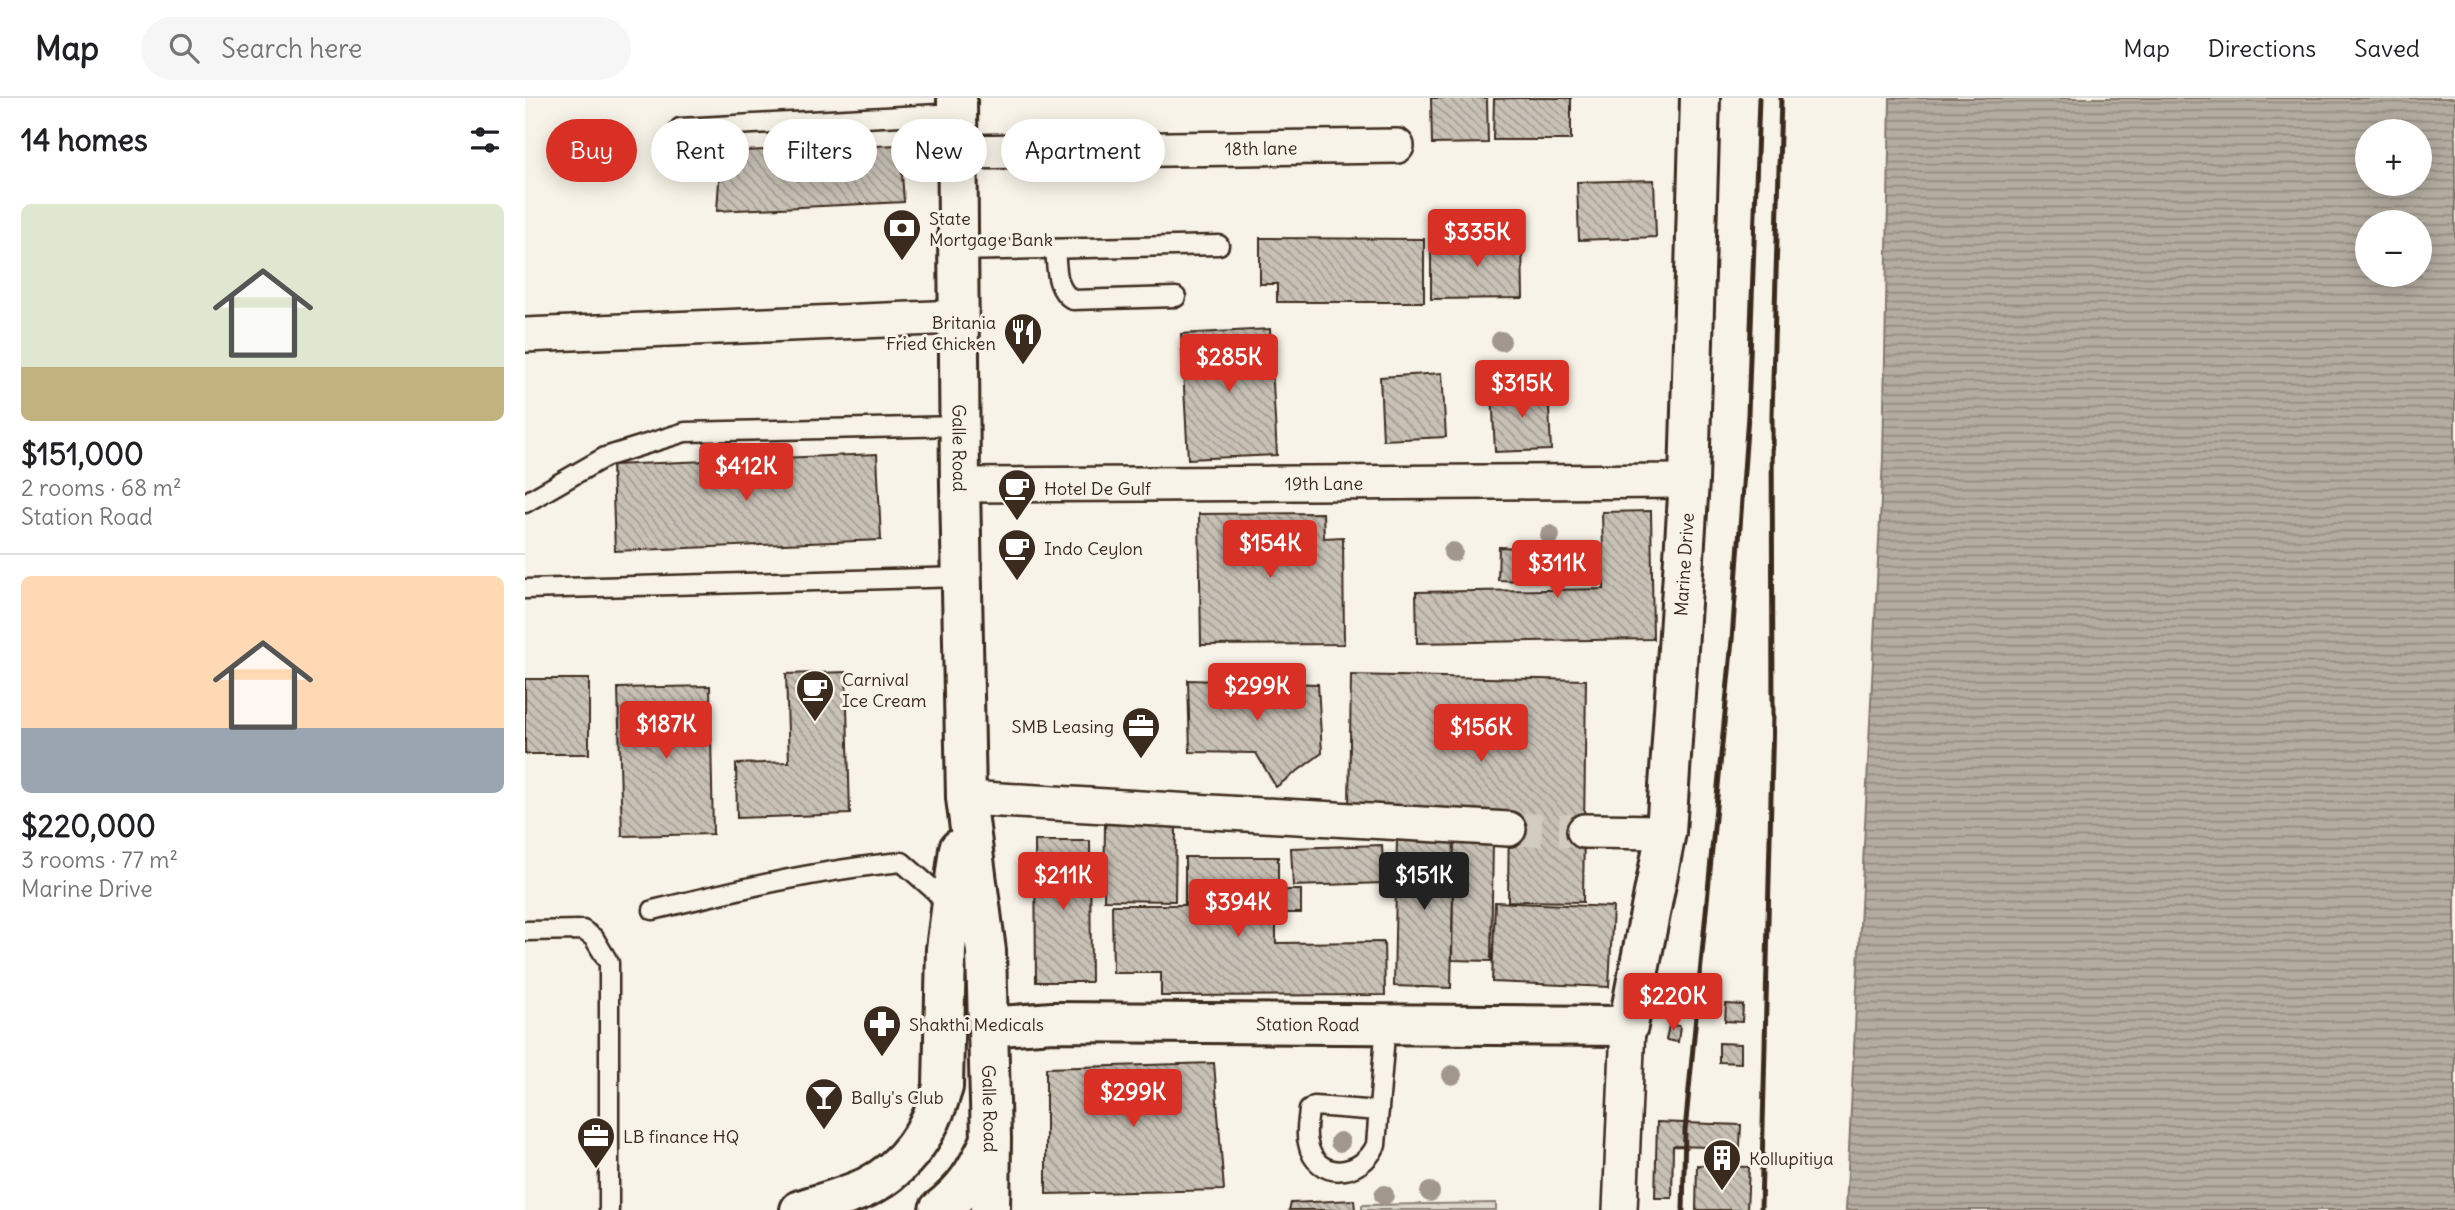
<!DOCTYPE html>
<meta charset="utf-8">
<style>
body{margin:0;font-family:Delius,sans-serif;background:#f6f6f6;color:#202124;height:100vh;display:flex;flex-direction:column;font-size:26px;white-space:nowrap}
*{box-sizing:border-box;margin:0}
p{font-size:23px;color:#757577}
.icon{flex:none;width:38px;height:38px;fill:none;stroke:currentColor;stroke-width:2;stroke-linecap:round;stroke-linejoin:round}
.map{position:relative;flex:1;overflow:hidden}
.drawer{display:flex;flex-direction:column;background:#fff;width:525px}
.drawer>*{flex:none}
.banner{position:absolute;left:21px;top:21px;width:665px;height:63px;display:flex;gap:14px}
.fabs{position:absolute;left:1830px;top:21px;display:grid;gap:14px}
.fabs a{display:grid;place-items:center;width:77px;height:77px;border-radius:50%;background:#fff;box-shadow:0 4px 18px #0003;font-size:35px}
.price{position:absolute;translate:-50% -60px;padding:0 16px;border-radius:7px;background:#d93025;color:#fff;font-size:23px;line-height:46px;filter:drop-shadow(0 2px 4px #0008)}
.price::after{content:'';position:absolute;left:50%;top:42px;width:21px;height:16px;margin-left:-10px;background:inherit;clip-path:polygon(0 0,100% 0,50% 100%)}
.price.active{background:#222;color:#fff}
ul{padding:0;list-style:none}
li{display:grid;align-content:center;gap:14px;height:371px;padding:0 21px}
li+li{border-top:2px solid #e0e0e0}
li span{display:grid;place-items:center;height:217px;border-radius:10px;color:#555}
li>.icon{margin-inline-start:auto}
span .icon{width:126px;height:126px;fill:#fffc;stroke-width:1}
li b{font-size:30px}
h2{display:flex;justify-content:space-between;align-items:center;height:84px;padding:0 21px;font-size:30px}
.pill{padding:0 24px;border-radius:32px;background:#fff;box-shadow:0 4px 18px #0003;font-size:24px;line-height:63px}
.pill.active{background:#d93025;color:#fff}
header{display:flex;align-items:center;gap:42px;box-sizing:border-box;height:98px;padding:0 35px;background:#fff;border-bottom:2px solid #e0e0e0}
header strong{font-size:33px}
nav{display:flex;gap:38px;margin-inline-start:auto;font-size:24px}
.search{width:490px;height:63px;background:#f6f6f6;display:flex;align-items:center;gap:18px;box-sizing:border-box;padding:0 24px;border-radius:38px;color:#757577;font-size:26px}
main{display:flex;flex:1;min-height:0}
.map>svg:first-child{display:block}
</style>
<header>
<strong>Map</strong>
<div class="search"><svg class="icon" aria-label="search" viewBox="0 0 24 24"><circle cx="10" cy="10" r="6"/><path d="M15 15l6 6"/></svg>Search here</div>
<nav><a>Map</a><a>Directions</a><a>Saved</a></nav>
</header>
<main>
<section class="drawer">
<h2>14 homes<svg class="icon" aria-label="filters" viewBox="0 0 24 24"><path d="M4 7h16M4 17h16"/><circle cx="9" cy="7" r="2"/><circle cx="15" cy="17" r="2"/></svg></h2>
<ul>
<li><span style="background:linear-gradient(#dfe7d0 75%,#c2b280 0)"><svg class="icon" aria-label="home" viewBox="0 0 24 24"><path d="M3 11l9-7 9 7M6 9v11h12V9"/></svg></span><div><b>$151,000</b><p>2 rooms · 68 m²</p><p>Station Road</p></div></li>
<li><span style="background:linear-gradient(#ffd9b3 70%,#9aa5b1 0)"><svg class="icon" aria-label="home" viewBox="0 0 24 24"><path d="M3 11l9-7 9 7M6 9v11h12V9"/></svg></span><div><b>$220,000</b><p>3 rooms · 77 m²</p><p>Marine Drive</p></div></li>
</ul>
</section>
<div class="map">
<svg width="1930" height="1112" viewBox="0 0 1930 1112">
<defs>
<pattern id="water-rules" width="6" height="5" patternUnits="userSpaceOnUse" patternTransform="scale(1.75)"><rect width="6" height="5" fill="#b4aca0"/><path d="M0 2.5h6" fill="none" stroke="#948c82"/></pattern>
<pattern id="building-back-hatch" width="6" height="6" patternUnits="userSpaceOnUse" patternTransform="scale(1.75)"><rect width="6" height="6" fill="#c8c1b6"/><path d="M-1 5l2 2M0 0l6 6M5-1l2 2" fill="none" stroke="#a49d93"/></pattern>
</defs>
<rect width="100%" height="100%" fill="#f7f3e8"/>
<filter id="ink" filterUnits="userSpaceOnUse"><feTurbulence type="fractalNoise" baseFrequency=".0143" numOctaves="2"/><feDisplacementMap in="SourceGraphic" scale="14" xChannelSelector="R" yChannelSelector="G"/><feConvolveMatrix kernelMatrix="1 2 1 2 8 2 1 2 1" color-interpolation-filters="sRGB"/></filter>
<g filter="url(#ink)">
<path fill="#dbd6cb" stroke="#8b8074" stroke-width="2" d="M 971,1105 L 971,1112 L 837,1112 L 837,1107 Z"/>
<path fill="url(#water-rules)" stroke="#84786c" stroke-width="2" fill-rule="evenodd" d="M 1365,0 L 1930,0 L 1930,1112 L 1321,1112 L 1358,361 ZM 1843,33 L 1895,33 L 1895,86 L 1843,86 ZM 1843,124 L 1895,124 L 1895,177 L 1843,177 Z"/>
<g fill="url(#building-back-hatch)" stroke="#3b2a1e" stroke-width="2">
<path d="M 906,0 L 962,0 L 963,45 L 907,46 Z"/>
<path d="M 990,0 L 1046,0 L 1046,42 L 968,42 L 969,1 Z"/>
<path d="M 375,47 L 379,104 L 192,113 L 195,68 L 198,56 L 217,53 Z"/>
<path d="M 1129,82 L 1131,139 L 1054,142 L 1052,84 Z"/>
<path d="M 735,140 L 899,141 L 899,204 L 752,204 L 752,186 L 735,186 Z"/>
<path d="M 906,141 L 997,141 L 998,200 L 906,201 Z"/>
<path d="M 745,231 L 752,357 L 663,361 L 656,236 Z"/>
<path d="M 917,275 L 921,339 L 858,342 L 855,279 Z"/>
<path d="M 1023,290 L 1026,352 L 970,354 L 967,293 Z"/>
<path d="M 352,356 L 356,442 L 90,453 L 87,367 Z"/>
<path d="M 1126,413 L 1128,541 L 892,545 L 891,494 L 1079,491 L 1077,414 Z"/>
<path d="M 798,415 L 799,440 L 818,439 L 819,546 L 676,547 L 674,416 Z"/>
<path d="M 974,449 L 1024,451 L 1022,484 L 973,482 Z"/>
<path d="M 321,574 L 325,716 L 212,720 L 211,666 L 264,664 L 261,576 Z"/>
<path d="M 826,577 L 1061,582 L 1058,804 L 983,803 L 984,714 L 824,711 Z"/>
<rect x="0" y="581" width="64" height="75"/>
<path d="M 663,582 L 793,586 L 797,655 L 751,689 L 731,655 L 665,654 Z"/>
<path d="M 185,588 L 188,736 L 97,738 L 93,590 Z"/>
<path d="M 580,726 L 651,727 L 650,803 L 579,802 Z"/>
<path d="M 872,739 L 929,740 L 926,890 L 869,888 Z"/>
<path d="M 929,740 L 968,741 L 966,863 L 927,862 Z"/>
<path d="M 510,743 L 565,743 L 566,884 L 511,884 Z"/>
<path d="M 857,747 L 859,785 L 768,788 L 766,750 Z"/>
<path d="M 660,759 L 753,759 L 753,792 L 776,792 L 776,815 L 751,815 L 751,845 L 859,844 L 860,897 L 636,898 L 636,875 L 588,875 L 587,807 L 660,807 Z"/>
<path d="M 970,804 L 1088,809 L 1084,889 L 967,884 Z"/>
<path d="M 1201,906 L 1218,907 L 1217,924 L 1200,923 Z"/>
<path d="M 1144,927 L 1155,928 L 1153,944 L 1141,942 Z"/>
<path d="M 1194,945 L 1216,946 L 1216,965 L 1194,964 Z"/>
<path d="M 689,965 L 699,1092 L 521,1096 L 521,970 Z"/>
<path d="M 1132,1024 L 1216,1027 L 1214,1068 L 1183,1067 L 1184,1049 L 1148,1048 L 1147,1100 L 1130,1100 Z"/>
<path d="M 1172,1067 L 1224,1069 L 1222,1112 L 1171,1112 Z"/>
<path d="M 829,1102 L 830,1112 L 764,1112 L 766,1105 Z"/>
</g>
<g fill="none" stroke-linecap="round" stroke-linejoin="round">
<path stroke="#d1cbc0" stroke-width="33" stroke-dasharray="33 17" stroke-linecap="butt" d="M 984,731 L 1059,733"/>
<defs>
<g id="lane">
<path d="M 155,30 L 432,15"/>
<path d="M 530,151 C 532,170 530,191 548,202 L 651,199"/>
<path d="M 433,153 L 694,147"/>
<path d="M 0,405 L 80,359 L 160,334 L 435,328"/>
<path d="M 0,491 L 437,479"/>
<path d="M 128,812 C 210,792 292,772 377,764 L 410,793 L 424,811"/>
<path d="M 0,833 L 58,832 L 69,840 L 84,865 L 84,1112"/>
<path d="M 854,1013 L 789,1008 L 784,1012 C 783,1022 780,1035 783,1045 C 790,1083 836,1080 851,1047 L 861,925"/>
</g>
<g id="street">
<path id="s1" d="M 432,54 L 872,48"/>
<path d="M 0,237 L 433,219"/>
<path id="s2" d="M 435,387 L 1164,383"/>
<path d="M 441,700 L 984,731"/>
<path d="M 1059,733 L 1141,734"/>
<path d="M 1095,1112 L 1103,928"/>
</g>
<g id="primary">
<path id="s3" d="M 463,929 L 527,924 L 1103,928 L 1141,734 L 1164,383 L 1175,0"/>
</g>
<g id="highway">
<path id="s4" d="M 432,0 L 435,387 L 441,700 L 461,853 L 466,1041 L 465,1112"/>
<path d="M 275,1112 C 297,1105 321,1099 342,1089 C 382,1069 406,1031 418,989 L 421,851 L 434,751"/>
<path d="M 414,1112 C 440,1092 450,1075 464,1046"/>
</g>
</defs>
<use href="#lane" stroke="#3b2a1e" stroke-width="23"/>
<use href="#street" stroke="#3b2a1e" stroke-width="38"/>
<use href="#primary" stroke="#3b2a1e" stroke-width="44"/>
<use href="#highway" stroke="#3b2a1e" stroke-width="44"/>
<use href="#lane" stroke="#f7f3e8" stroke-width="18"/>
<use href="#street" stroke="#f7f3e8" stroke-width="33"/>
<use href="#primary" stroke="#f7f3e8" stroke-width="38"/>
<use href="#highway" stroke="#f7f3e8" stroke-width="38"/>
<g stroke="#3b2a1e" stroke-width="5">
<path d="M 1158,1112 L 1160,1033 L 1207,542 L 1223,317 L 1234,0"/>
<path d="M 1236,1112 L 1248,617 L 1247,318 L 1256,0"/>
</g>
</g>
<g fill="#a1978c">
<circle cx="976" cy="243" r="10"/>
<circle cx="1025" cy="437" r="10"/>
<circle cx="928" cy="454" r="10"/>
<circle cx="927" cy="977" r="10"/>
<circle cx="815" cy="1044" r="10"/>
<circle cx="905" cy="1094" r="10"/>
<circle cx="859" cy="1097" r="10"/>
</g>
</g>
<defs>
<symbol id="bank-pin" viewBox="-11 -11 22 30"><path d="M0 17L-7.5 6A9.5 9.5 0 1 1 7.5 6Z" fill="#3b2a1e" stroke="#f7f3e8"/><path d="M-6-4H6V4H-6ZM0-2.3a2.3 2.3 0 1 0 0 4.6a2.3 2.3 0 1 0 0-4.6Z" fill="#fff"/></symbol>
<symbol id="restaurant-pin" viewBox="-11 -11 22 30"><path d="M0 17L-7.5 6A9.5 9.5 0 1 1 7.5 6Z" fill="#3b2a1e" stroke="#f7f3e8"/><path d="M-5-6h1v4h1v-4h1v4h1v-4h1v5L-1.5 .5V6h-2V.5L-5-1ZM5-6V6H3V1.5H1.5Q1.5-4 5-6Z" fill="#fff"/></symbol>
<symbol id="cafe-pin" viewBox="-11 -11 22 30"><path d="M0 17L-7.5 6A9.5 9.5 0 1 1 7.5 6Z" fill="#3b2a1e" stroke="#f7f3e8"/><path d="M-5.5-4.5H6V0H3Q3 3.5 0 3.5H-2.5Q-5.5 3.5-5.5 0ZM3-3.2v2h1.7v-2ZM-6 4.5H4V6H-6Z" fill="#fff"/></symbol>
<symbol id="office-pin" viewBox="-11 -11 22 30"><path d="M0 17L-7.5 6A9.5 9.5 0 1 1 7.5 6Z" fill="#3b2a1e" stroke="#f7f3e8"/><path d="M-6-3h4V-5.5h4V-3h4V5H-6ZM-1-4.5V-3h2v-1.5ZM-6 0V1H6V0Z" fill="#fff"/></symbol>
<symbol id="pharmacy-pin" viewBox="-11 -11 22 30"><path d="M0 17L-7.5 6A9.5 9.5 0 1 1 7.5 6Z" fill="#3b2a1e" stroke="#f7f3e8"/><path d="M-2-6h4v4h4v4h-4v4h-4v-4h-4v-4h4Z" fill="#fff"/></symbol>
<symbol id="bar-pin" viewBox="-11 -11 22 30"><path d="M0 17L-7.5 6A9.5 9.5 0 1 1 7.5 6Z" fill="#3b2a1e" stroke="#f7f3e8"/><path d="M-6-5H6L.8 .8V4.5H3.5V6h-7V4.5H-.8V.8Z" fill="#fff"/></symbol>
<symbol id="building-pin" viewBox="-11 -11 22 30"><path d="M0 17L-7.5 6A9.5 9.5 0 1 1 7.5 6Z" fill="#3b2a1e" stroke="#f7f3e8"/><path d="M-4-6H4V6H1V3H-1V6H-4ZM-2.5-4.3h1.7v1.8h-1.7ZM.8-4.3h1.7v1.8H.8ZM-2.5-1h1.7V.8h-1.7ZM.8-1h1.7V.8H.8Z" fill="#fff"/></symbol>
</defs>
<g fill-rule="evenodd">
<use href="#bank-pin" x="355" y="108" width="44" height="60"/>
<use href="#restaurant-pin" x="476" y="212" width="44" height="60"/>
<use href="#cafe-pin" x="470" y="368" width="44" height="60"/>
<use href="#cafe-pin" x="470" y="428" width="44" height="60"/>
<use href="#cafe-pin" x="268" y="569" width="44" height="60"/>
<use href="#office-pin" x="594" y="606" width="44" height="60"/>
<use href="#pharmacy-pin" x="335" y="904" width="44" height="60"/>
<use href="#bar-pin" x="277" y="977" width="44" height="60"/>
<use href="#office-pin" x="49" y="1016" width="44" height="60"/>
<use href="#building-pin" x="1175" y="1038" width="44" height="60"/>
</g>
<g text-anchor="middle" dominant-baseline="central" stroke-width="6" stroke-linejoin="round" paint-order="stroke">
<g font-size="18" fill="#3b2a1e" stroke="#f7f3e8">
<text stroke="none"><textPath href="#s1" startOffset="304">18th lane</textPath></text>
<text stroke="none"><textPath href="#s4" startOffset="350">Galle Road</textPath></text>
<text stroke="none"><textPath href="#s2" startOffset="364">19th Lane</textPath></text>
<text stroke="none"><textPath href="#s3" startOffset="1106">Marine Drive</textPath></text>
<text stroke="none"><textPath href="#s3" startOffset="320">Station Road</textPath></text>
<text stroke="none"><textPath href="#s4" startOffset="1012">Galle Road</textPath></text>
</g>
<g font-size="18" fill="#3b2a1e" stroke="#f7f3e8" text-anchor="start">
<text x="404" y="120">State<tspan x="404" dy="21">Mortgage Bank</tspan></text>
<text x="471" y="224" text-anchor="end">Britania<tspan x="471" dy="21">Fried Chicken</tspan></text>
<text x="519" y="390">Hotel De Gulf</text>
<text x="519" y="450">Indo Ceylon</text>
<text x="317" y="581">Carnival<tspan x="317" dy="21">Ice Cream</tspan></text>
<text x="589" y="628" text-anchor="end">SMB Leasing</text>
<text x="384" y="926">Shakthi Medicals</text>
<text x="326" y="999">Bally's Club</text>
<text x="98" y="1038">LB finance HQ</text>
<text x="1224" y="1060">Kollupitiya</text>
</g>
</g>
</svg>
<div class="fabs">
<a>+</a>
<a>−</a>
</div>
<b class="price" style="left:952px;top:171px">$335K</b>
<b class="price" style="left:704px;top:296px">$285K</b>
<b class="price" style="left:997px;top:322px">$315K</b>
<b class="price" style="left:221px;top:405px">$412K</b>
<b class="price" style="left:745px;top:482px">$154K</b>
<b class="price" style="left:1032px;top:502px">$311K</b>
<b class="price" style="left:732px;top:625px">$299K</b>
<b class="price" style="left:141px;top:663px">$187K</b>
<b class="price" style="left:956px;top:666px">$156K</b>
<b class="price" style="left:538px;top:814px">$211K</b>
<b class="price active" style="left:899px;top:814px">$151K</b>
<b class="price" style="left:713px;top:841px">$394K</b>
<b class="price" style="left:1148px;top:935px">$220K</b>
<b class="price" style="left:608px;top:1031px">$299K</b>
<div class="banner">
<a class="pill active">Buy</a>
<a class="pill">Rent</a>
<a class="pill">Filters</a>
<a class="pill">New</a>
<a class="pill">Apartment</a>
</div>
</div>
</main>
